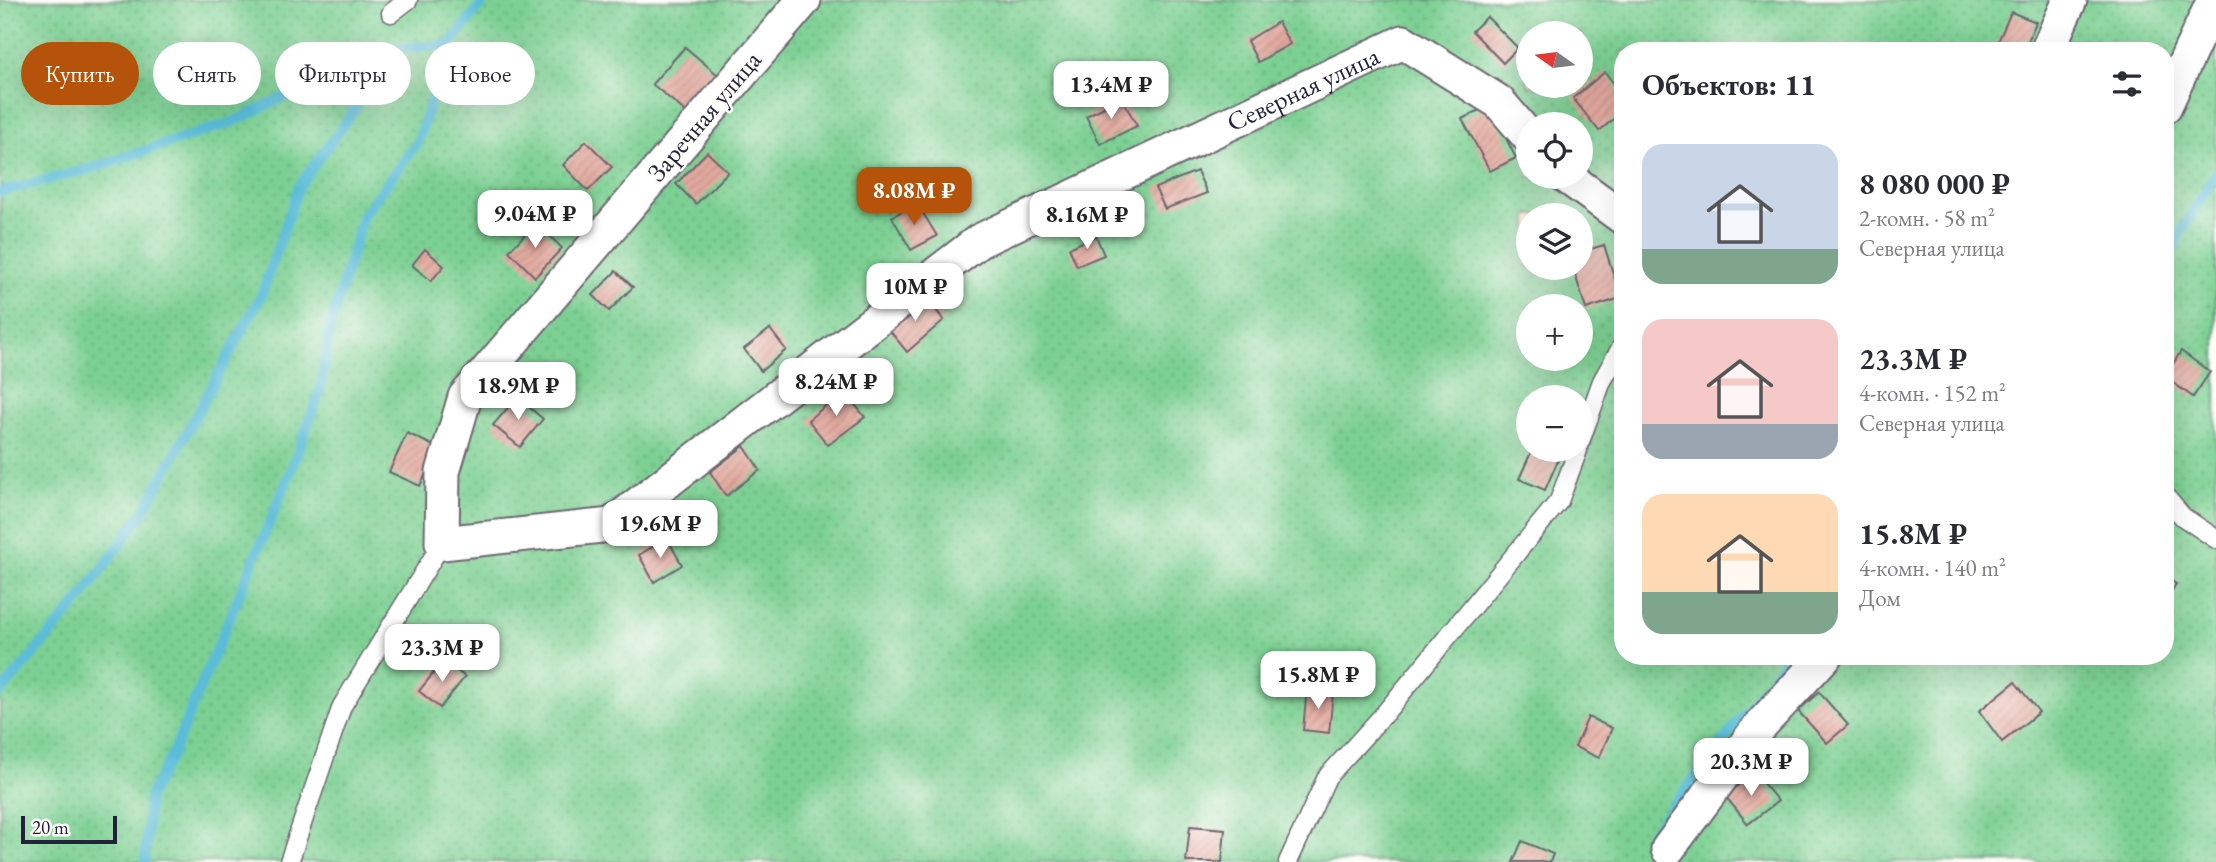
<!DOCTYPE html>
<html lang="ru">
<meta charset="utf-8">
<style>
body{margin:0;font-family:"EB Garamond",serif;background:#f2f2f3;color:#2b2b33;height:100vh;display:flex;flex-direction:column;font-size:26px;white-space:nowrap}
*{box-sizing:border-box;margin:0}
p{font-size:23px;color:#7c7c81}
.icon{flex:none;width:38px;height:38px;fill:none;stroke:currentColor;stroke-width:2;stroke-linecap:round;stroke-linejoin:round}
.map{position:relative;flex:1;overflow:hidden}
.side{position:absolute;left:1614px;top:42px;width:560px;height:623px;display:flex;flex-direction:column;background:#fff;border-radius:28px;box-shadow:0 7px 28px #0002}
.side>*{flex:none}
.top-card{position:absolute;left:21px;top:42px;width:665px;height:63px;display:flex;gap:14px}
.needle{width:46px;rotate:284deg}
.tools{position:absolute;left:1516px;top:21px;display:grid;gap:14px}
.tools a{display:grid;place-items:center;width:77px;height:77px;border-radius:50%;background:#fff;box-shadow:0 7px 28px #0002;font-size:35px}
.scale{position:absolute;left:21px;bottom:18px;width:96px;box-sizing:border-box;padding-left:7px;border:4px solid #22223b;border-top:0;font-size:19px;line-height:24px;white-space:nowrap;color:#22223b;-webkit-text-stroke:5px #fdfcf7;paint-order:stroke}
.price{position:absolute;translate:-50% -60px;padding:0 16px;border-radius:14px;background:#fff;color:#222;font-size:23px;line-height:46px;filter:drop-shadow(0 2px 4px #0008)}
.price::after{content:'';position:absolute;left:50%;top:42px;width:21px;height:16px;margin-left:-10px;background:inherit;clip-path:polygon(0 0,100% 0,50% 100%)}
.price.current{background:#b45309;color:#fff}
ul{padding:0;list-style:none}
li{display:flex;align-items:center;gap:21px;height:175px;padding:0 28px}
li span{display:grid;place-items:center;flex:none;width:196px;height:140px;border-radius:21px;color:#555}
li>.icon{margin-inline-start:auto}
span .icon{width:84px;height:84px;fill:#fffc;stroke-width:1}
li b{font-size:30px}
h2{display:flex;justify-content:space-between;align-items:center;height:84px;padding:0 28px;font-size:30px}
.chip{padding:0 24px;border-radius:32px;background:#fff;box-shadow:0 7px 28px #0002;font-size:24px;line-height:63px}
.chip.current{background:#b45309;color:#fff}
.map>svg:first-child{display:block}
</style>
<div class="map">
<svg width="2216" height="862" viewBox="0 0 2216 862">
<defs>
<pattern id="garden-dots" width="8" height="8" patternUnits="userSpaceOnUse" patternTransform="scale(1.75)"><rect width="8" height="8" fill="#7cd093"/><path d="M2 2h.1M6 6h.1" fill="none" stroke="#6bb280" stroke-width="1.8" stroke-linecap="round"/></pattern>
<pattern id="building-hatch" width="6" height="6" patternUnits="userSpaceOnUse" patternTransform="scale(1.75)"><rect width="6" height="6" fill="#e2a99e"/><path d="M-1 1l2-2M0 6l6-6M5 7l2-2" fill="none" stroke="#c29189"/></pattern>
</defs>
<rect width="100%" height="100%" fill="#fdfcf7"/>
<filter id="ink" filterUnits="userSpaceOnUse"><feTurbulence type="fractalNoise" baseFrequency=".0143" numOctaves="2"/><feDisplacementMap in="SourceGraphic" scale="14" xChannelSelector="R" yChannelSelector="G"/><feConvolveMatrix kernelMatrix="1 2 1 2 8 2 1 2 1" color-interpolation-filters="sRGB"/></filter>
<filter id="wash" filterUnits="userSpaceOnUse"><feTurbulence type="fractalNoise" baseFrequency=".00686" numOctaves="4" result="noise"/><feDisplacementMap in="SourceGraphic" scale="28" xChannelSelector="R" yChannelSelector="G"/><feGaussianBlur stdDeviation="1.57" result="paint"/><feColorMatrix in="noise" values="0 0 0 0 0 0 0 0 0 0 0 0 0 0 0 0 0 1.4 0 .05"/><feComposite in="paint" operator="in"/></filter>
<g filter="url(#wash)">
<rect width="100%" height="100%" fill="#f7e5d0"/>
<path fill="url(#garden-dots)" stroke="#4f7967" stroke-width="2" fill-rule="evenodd" d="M 0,0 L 2216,0 L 2216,862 L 0,862 ZM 1528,33 L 1580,33 L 1580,86 L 1528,86 ZM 1622,51 L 2165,51 L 2165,656 L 1622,656 ZM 1528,124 L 1580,124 L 1580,177 L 1528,177 ZM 1528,215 L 1580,215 L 1580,268 L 1528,268 ZM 1528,306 L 1580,306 L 1580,359 L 1528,359 ZM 1528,397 L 1580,397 L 1580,450 L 1528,450 Z"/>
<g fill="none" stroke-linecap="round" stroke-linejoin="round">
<g stroke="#5abcd9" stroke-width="10">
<path d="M 0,192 L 89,169 L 235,121 L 294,92 L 397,49"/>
<path d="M 2165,268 L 2179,235 L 2216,173"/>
<path d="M 0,693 L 79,601 L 144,511 L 261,296 L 299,186 L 399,48 L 449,45"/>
<path d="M 145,862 L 149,796 L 171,757 L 287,481 L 320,391 L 330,327 L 363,215 L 417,143 L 449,45 L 485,0"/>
<path d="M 1656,862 L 1649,837 L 1789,656"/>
</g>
</g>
<g id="blocks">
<g fill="url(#building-hatch)">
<path d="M 2011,12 L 2036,22 L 2024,51 L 1994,51 Z"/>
<path d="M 1487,17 L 1518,48 L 1503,63 L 1472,31 Z"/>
<path d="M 1278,22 L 1290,44 L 1258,62 L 1247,41 Z"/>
<path d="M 685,47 L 718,75 L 686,112 L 652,84 Z"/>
<path d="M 1605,72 L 1622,95 L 1622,112 L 1599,131 L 1573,98 Z"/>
<path d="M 1122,98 L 1137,126 L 1100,144 L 1086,116 Z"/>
<path d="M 1489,105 L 1516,158 L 1490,171 L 1462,119 Z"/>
<path d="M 586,141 L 612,167 L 588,191 L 563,165 Z"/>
<path d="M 707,152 L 728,172 L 696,204 L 676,184 Z"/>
<path d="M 1197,171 L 1207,193 L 1165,209 L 1155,188 Z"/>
<path d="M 917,203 L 937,236 L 911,250 L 892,217 Z"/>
<path d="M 536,223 L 562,248 L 535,277 L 509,251 Z"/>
<path d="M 1096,236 L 1104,255 L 1077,266 L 1069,248 Z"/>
<path d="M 1604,245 L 1621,298 L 1586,309 L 1573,268 L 1580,268 L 1580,252 Z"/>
<path d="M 425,249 L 444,266 L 431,281 L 412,265 Z"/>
<path d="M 616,271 L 633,287 L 609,311 L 593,295 Z"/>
<path d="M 923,294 L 944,320 L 907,352 L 885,325 Z"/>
<path d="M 770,329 L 786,350 L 761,371 L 744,349 Z"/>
<path d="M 2181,351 L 2210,372 L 2193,397 L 2165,377 Z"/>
<path d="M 844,391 L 865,417 L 828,445 L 808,420 Z"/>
<path d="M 517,397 L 543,419 L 520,447 L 493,425 Z"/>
<path d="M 407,433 L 438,448 L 420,486 L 389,472 Z"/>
<path d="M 744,446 L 760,470 L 726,496 L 710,472 Z"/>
<path d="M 1532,450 L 1559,458 L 1545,490 L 1519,479 Z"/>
<path d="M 667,538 L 682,565 L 654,582 L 639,555 Z"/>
<path d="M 2165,577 L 2176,584 L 2165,601 Z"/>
<path d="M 444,660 L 465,677 L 440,708 L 419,691 Z"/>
<path d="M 2015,682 L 2039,712 L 2002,742 L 1979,711 Z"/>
<path d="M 1307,689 L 1333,693 L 1329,733 L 1303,730 Z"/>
<path d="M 1819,692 L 1848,725 L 1827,743 L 1798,711 Z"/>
<path d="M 1588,717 L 1612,728 L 1599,758 L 1575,747 Z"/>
<path d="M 1754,772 L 1778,801 L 1748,824 L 1725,796 Z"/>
<path d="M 1190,826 L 1225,829 L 1222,862 L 1186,862 Z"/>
<path d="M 1522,841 L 1553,854 L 1550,862 L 1513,862 Z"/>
</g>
</g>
</g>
<g filter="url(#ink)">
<use href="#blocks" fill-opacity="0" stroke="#6d666f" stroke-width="2"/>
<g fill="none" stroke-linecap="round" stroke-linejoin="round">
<defs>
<g id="lane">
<path d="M 391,13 L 408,0"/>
<path d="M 1580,442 L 1602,381 L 1622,346"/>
<path d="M 2165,496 L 2183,517 L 2216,539"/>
<path d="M 289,862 L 342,706 L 442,543"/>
<path d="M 1288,862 L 1327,777 L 1385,713 L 1559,501 L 1578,450"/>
</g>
<g id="street">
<path id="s1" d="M 804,0 L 465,397 L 443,472 L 442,543 L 611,525 L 979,241 L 1403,42 L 1499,102 L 1528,136"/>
<path d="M 2047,51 L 2070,0"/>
<path d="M 2165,106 L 2214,0"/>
<path d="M 1567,177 L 1622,217"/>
<path d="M 1668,849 L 1758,728 L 1825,656"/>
</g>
</defs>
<use href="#lane" stroke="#6d666f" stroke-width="21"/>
<use href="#street" stroke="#6d666f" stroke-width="37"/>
<use href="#lane" stroke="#fff" stroke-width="18"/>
<use href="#street" stroke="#fff" stroke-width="33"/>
</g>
</g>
<g text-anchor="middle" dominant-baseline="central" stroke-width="5" stroke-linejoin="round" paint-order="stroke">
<g font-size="26" fill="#22223b" stroke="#fdfcf7">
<text stroke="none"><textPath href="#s1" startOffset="1664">Северная улица</textPath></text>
<text transform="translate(704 116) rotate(-50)">Заречная улица</text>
</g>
</g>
</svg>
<div class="tools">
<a><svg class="needle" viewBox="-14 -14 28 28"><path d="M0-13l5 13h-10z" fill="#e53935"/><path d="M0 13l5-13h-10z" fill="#7c7c81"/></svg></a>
<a><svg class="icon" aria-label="locate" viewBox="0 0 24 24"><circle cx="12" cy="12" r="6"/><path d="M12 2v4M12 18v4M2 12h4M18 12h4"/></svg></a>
<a><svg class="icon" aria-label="layers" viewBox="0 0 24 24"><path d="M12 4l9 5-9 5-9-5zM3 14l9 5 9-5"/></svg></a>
<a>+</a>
<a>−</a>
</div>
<div class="scale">20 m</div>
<b class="price" style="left:1111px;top:121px">13.4M ₽</b>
<b class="price current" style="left:914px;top:227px">8.08M ₽</b>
<b class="price" style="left:535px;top:250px">9.04M ₽</b>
<b class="price" style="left:1087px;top:251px">8.16M ₽</b>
<b class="price" style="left:915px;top:323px">10M ₽</b>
<b class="price" style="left:836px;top:418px">8.24M ₽</b>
<b class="price" style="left:518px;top:422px">18.9M ₽</b>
<b class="price" style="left:660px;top:560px">19.6M ₽</b>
<b class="price" style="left:442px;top:684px">23.3M ₽</b>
<b class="price" style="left:1318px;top:711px">15.8M ₽</b>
<b class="price" style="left:1751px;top:798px">20.3M ₽</b>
<div class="top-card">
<a class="chip current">Купить</a>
<a class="chip">Снять</a>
<a class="chip">Фильтры</a>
<a class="chip">Новое</a>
</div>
<section class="side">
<h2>Объектов: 11<svg class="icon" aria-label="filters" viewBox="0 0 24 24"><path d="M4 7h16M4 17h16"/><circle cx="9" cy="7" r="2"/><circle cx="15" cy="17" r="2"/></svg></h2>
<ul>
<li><span style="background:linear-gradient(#c9d6e8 75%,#7fa58c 0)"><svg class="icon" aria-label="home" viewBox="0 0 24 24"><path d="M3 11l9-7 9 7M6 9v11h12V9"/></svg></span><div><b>8 080 000 ₽</b><p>2-комн. · 58 m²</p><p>Северная улица</p></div></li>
<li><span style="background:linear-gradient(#f6c9c9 75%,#9aa5b1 0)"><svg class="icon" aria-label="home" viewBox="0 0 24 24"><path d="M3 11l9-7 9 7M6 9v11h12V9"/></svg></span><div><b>23.3M ₽</b><p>4-комн. · 152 m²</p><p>Северная улица</p></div></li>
<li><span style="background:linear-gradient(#ffd9b3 70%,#7fa58c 0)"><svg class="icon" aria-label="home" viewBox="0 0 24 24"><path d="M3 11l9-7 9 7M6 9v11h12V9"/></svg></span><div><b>15.8M ₽</b><p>4-комн. · 140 m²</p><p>Дом</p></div></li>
</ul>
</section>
</div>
